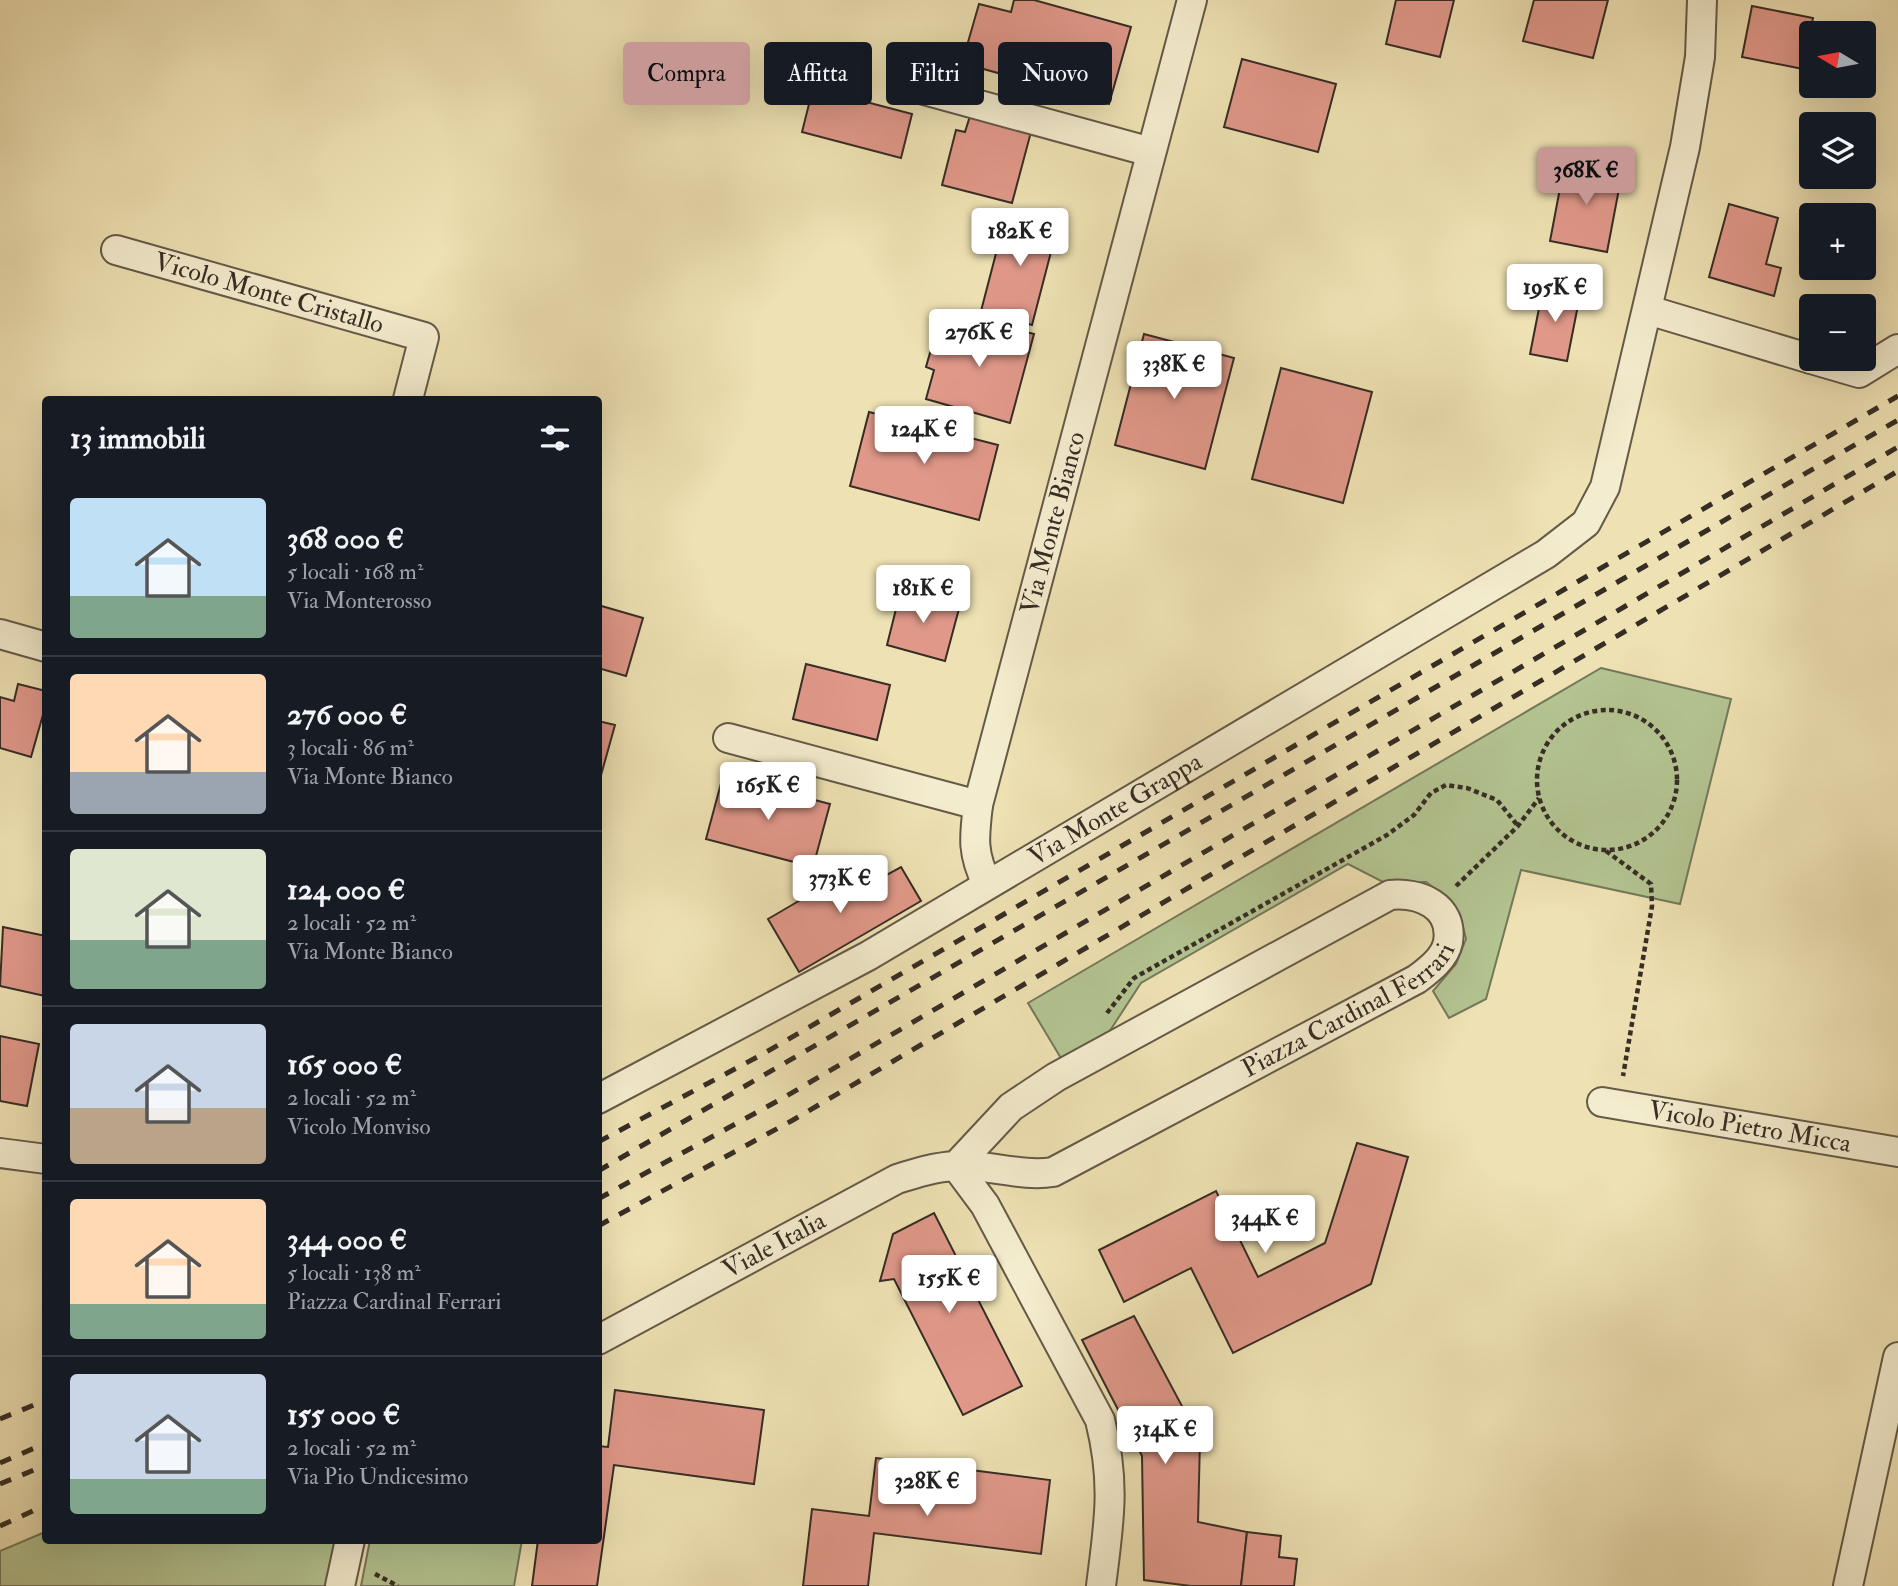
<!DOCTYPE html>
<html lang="it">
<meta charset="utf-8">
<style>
body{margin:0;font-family:"IM FELL Double Pica",serif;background:#242831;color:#f1f3f6;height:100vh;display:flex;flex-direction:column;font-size:26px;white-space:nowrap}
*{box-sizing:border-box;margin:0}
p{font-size:23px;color:#9ea1a6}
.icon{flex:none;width:38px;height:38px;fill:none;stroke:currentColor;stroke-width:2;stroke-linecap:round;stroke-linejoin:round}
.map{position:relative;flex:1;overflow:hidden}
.panel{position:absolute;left:42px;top:396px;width:560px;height:1148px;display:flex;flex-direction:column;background:#171b24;border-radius:7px;box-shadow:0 7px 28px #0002}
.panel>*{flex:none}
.hud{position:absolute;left:623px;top:42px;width:665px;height:63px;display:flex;gap:14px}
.needle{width:46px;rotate:280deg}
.tools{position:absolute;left:1799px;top:21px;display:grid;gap:14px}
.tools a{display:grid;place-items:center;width:77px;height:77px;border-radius:7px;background:#171b24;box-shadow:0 7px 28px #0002;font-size:35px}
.price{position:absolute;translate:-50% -60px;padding:0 16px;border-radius:7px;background:#fff;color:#222;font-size:23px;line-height:46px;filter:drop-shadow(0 2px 4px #0008)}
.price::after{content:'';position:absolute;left:50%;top:42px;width:21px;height:16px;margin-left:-10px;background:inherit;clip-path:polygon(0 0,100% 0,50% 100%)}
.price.current{background:#c59692;color:#111}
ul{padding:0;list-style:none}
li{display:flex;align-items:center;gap:21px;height:175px;padding:0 28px}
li+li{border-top:2px solid #363941}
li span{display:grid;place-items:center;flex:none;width:196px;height:140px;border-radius:7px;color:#555}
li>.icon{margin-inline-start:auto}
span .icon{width:84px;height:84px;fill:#fffc;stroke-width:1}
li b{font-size:30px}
h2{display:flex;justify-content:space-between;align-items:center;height:84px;padding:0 28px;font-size:30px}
.pill{padding:0 24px;border-radius:7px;background:#171b24;box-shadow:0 7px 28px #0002;font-size:24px;line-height:63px}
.pill.current{background:#c59692;color:#111}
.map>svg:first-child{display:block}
</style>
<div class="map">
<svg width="1898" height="1586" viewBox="0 0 1898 1586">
<rect width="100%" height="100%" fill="#eee1b3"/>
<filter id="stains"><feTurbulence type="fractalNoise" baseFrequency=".00286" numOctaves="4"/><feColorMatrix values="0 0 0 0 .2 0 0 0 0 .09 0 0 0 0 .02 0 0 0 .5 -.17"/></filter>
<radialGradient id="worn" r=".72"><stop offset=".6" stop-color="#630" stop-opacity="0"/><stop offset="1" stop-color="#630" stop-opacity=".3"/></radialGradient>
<g fill="#b3c491" stroke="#74785b" stroke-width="2">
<path d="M 1601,668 L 1731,699 L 1680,904 L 1521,870 L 1486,999 L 1449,1018 L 1433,991 L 1456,964 L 1466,939 L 1460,915 L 1445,896 L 1426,882 L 1385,883 L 1348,864 L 1141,983 L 1100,1046 L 1065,1065 L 1028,1003 Z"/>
<path d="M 45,1532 L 46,1540 L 337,1540 L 327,1586 L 0,1586 L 0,1551 Z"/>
<path d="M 370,1540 L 522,1540 L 514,1586 L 361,1586 Z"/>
</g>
<g fill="#e09889" stroke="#362d25" stroke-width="2">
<path d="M 1014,0 L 1034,0 L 1131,27 L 1109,104 L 962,63 L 979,4 L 1011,12 Z"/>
<path d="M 1396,0 L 1454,0 L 1440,57 L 1386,44 Z"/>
<path d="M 1534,0 L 1608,0 L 1593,58 L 1523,41 Z"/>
<path d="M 1752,6 L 1813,18 L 1803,69 L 1742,57 Z"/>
<path d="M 1242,59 L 1336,84 L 1318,152 L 1224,127 Z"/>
<path d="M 813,88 L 912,114 L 901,158 L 802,132 Z"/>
<path d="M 970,116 L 1031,132 L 1012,203 L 942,185 L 956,130 L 965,132 Z"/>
<path d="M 1565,162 L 1622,173 L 1607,252 L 1550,241 Z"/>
<path d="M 1729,204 L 1778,218 L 1766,264 L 1781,268 L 1774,296 L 1709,277 Z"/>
<path d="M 1007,211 L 1058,225 L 1032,325 L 981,311 Z"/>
<path d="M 1543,288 L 1580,295 L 1567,361 L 1530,354 Z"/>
<path d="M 980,320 L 1034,334 L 1010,423 L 926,399 L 934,370 L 926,367 L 938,325 L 975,335 Z"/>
<path d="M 1144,334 L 1234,358 L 1205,469 L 1115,445 Z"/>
<path d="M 1281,368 L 1372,392 L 1343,503 L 1252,479 Z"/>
<path d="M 869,412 L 998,445 L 979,520 L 850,486 Z"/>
<path d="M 901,589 L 960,605 L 945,661 L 887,645 Z"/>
<path d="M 598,605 L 643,618 L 626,676 L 598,668 Z"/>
<path d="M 806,664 L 890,685 L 877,740 L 793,719 Z"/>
<path d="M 18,684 L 46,691 L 46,704 L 31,757 L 0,748 L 0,697 L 14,701 Z"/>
<path d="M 598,721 L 615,725 L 598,786 Z"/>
<path d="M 723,776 L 830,804 L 813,867 L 706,839 Z"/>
<path d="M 901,867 L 921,901 L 799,972 L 768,919 L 850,871 L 861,889 Z"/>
<path d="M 3,927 L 46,936 L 45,996 L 0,986 Z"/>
<path d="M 0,1036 L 39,1044 L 27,1106 L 0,1101 Z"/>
<path d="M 1357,1143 L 1408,1157 L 1371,1284 L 1233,1353 L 1191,1268 L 1124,1302 L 1099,1250 L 1216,1191 L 1258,1277 L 1325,1243 Z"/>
<path d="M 934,1213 L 1022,1386 L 963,1415 L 894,1279 L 880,1281 L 893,1234 Z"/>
<path d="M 1134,1316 L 1200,1440 L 1198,1522 L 1247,1532 L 1241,1586 L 1191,1586 L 1144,1580 L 1142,1456 L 1082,1340 Z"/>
<path d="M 615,1390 L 764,1410 L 754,1484 L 614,1465 L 597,1586 L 532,1586 L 538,1540 L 598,1540 L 598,1446 L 608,1447 Z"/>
<path d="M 876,1458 L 1050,1480 L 1041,1554 L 874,1533 L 868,1586 L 803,1586 L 812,1509 L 869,1516 Z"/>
<path d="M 1247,1532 L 1281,1536 L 1279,1557 L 1297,1559 L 1294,1586 L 1241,1586 Z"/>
</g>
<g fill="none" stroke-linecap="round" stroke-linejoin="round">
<defs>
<g id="street">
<path d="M 906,85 L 1151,152"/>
<path id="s1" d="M 116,250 L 424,337 L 408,399"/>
<path d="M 1648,310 L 1811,359"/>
<path d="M 1811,359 L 1859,373 L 1898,349"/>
<path d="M 0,634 L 46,647"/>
<path d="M 728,738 L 978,805"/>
<path id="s2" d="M 987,884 C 972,853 974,838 978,805 L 1192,0"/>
<path id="s3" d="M 598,1099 L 868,956 L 1546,554 L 1586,523 L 1605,487 L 1685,147 L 1700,57 L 1702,0"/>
<path id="s4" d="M 1602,1102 L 1898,1152"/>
<path d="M 0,1153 L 46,1159"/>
<path d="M 956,1166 L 985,1205 L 1100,1420 C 1116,1484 1109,1522 1101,1586"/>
<path id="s5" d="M 598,1340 L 897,1179 C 916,1173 935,1167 956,1166 C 989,1164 1020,1177 1053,1172 L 1417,979 C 1429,970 1445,958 1448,942 C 1454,905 1418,892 1390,895 L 1056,1077 L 1011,1107 L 956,1166"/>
<path d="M 340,1586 L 350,1540"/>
<path d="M 1848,1586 L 1898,1357"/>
</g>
</defs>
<use href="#street" stroke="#645a48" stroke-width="32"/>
<g stroke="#362d25" stroke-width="4.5" stroke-dasharray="5 3.5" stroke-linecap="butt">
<circle cx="1607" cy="780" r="70"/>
<path d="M 1606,851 L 1651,884 L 1652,906 L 1623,1076"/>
<path d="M 1456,886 L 1518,826 L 1539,798"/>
<path d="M 1107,1013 L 1134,978 L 1387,835 L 1414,815 L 1431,793 L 1446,785 L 1467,788 L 1497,800 L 1518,826"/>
<path d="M 375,1574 L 398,1586"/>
</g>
<use href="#street" stroke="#f4ecce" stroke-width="28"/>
<g stroke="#362d25" stroke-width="5" stroke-dasharray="12 12" stroke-linecap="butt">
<path d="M 598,1142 L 761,1055 L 1898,396"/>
<path d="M 598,1171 L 1898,420"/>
<path d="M 598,1199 L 783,1098 L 1898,447"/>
<path d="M 598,1226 L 793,1120 L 1898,471"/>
<path d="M 0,1419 L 46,1400"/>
<path d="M 0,1463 L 46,1443"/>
<path d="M 0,1484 L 46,1465"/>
<path d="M 0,1526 L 46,1505"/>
</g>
</g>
<g text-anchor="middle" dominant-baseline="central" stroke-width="7" stroke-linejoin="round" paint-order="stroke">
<g font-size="26" fill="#362d25" stroke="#f4ecce">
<text stroke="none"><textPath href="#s1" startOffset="159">Vicolo Monte Cristallo</textPath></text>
<text stroke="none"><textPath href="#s2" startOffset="373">Via Monte Bianco</textPath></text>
<text stroke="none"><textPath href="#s3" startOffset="593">Via Monte Grappa</textPath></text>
<text stroke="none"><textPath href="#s5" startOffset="835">Piazza Cardinal Ferrari</textPath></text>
<text stroke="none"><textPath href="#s4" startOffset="150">Vicolo Pietro Micca</textPath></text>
<text stroke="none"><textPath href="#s5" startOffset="200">Viale Italia</textPath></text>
</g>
</g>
<rect width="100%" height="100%" filter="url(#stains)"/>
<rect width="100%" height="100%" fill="url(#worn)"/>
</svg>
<div class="tools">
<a><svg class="needle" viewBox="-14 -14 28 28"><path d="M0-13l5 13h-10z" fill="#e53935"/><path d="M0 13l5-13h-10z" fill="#9ea1a6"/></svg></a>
<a><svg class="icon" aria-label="layers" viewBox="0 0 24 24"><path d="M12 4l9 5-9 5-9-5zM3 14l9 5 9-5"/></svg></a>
<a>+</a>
<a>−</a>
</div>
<b class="price current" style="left:1586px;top:207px">368K €</b>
<b class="price" style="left:1020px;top:268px">182K €</b>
<b class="price" style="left:1555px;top:324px">195K €</b>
<b class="price" style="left:979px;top:369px">276K €</b>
<b class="price" style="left:1174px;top:401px">338K €</b>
<b class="price" style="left:924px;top:466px">124K €</b>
<b class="price" style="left:923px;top:625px">181K €</b>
<b class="price" style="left:768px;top:822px">165K €</b>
<b class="price" style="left:840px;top:915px">373K €</b>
<b class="price" style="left:1265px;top:1255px">344K €</b>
<b class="price" style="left:949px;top:1315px">155K €</b>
<b class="price" style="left:1165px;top:1466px">314K €</b>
<b class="price" style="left:927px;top:1518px">328K €</b>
<div class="hud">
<a class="pill current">Compra</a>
<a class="pill">Affitta</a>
<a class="pill">Filtri</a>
<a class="pill">Nuovo</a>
</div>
<section class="panel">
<h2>13 immobili<svg class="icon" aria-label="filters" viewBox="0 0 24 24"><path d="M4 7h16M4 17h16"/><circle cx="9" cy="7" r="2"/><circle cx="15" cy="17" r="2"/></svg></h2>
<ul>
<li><span style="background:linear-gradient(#bfe0f5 70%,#7fa58c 0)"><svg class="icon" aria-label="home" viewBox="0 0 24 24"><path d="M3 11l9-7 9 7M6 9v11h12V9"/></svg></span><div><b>368 000 €</b><p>5 locali · 168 m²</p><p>Via Monterosso</p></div></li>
<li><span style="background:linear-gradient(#ffd9b3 70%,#9aa5b1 0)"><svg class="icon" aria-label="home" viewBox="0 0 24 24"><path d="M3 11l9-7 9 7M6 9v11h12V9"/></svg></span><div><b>276 000 €</b><p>3 locali · 86 m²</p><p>Via Monte Bianco</p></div></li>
<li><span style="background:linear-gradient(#dfe7d0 65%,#7fa58c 0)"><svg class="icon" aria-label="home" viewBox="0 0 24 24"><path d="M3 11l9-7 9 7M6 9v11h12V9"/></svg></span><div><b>124 000 €</b><p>2 locali · 52 m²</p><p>Via Monte Bianco</p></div></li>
<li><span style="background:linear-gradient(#c9d6e8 60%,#b9a48a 0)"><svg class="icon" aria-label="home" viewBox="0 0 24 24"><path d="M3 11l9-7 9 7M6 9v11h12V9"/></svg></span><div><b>165 000 €</b><p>2 locali · 52 m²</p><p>Vicolo Monviso</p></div></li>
<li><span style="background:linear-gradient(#ffd9b3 75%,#7fa58c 0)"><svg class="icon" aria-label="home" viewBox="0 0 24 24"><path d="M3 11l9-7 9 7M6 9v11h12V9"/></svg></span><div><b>344 000 €</b><p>5 locali · 138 m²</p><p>Piazza Cardinal Ferrari</p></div></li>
<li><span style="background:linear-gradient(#c9d6e8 75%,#7fa58c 0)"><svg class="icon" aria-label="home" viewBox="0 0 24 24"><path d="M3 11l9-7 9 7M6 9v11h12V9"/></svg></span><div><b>155 000 €</b><p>2 locali · 52 m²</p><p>Via Pio Undicesimo</p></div></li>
</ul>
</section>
</div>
